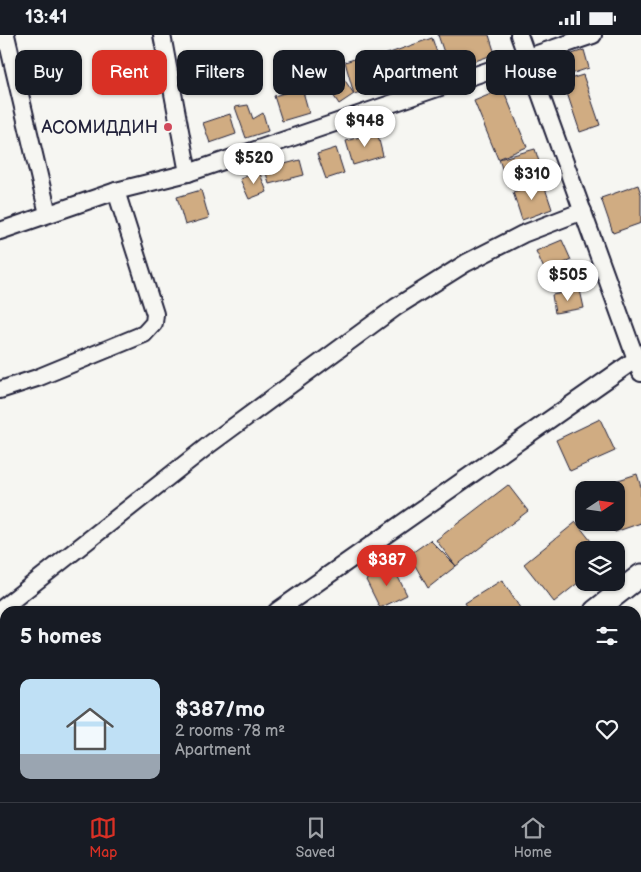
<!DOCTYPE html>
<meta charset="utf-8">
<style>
body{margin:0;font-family:"Balsamiq Sans",sans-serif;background:#20242c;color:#f1f3f6;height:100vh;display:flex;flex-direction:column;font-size:19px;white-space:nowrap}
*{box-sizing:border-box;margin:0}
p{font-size:16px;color:#9ea1a6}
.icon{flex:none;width:28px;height:28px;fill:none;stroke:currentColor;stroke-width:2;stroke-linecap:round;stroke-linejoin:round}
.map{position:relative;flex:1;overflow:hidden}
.details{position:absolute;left:0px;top:571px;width:641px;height:196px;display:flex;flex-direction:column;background:#171b24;border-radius:15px 15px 0 0;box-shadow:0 1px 4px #0004}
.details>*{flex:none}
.top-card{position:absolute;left:15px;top:15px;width:611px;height:45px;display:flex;gap:10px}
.needle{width:32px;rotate:77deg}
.fabs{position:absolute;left:575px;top:446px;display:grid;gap:10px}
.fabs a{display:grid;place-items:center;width:50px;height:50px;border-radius:10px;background:#171b24;box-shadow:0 1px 4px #0004;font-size:25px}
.price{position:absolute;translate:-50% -42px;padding:0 11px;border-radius:18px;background:#fff;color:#222;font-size:16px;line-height:32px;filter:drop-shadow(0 1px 2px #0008)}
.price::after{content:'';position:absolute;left:50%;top:30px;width:15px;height:11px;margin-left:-8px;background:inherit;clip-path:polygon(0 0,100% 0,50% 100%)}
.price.active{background:#d93025;color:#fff}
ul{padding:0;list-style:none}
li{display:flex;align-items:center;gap:15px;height:125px;padding:0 20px}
li span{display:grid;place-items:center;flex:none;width:140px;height:100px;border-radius:10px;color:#555}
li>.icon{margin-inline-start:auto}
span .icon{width:60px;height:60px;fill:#fffc;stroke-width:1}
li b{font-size:21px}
h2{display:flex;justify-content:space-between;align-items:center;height:60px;padding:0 20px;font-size:21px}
.pill{padding:0 18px;border-radius:10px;background:#171b24;box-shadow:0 1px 4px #0004;font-size:18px;line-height:45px}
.pill.active{background:#d93025;color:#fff}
.status{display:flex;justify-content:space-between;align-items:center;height:35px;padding:0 25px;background:#171b24;direction:ltr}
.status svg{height:14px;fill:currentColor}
.dock{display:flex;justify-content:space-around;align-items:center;height:70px;border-top:1px solid #363941;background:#171b24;font-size:14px;color:#9ea1a6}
.dock a{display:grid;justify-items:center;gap:2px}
.dock .active{color:#d93025}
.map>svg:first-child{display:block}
</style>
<div class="status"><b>13:41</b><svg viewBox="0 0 49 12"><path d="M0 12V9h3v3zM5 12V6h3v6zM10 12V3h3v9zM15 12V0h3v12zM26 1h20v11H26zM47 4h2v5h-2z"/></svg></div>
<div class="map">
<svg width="641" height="767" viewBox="0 0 641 767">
<rect width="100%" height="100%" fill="#f6f6f2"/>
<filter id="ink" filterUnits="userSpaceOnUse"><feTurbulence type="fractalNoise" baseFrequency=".02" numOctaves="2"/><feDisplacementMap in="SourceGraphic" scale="10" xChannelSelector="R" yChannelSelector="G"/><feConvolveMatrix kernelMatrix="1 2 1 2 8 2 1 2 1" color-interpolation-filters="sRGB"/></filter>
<g filter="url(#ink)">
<g fill="#d0ac82" stroke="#22223b">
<path d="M 438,0 L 489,0 L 495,19 L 450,35 Z"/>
<path d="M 432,3 L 442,32 L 380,53 L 370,25 Z"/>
<path d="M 584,15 L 589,33 L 565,41 L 560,23 Z"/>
<path d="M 364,21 L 374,53 L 354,59 L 345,27 Z"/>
<path d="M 583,40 L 600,90 L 580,97 L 563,46 Z"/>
<path d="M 344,44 L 354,59 L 339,69 L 329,54 Z"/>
<path d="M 302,53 L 309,78 L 282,86 L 274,61 Z"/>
<path d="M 503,54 L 527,112 L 498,124 L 474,66 Z"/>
<path d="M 248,70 L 253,84 L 263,78 L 268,96 L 246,103 L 235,72 Z"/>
<path d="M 230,79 L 236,99 L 210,108 L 203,88 Z"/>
<path d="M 377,97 L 383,121 L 353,130 L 346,106 Z"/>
<path d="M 336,113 L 344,138 L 326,144 L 317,119 Z"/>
<path d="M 535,114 L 542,136 L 506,146 L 499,124 Z"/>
<path d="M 300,125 L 304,140 L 269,149 L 265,134 Z"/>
<path d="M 259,136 L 267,157 L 249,164 L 240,144 Z"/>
<path d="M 543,147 L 552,174 L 522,185 L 513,157 Z"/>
<path d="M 638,150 L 641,159 L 641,188 L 613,198 L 601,163 Z"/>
<path d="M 201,155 L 209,183 L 185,190 L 177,162 Z"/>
<path d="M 562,205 L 571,225 L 545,236 L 536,216 Z"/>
<path d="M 580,255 L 584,273 L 555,278 L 552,260 Z"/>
<path d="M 600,384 L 615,416 L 570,436 L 556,405 Z"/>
<path d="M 637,439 L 641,452 L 641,488 L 615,497 L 612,488 L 616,488 L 616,455 L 602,455 L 600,451 Z"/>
<path d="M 508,450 L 528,476 L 456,531 L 436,505 Z"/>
<path d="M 576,487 L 598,515 L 584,515 L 584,543 L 554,567 L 524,529 Z"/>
<path d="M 430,505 L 456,531 L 428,553 L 409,520 Z"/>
<path d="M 393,532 L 407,560 L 380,573 L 366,545 Z"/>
<path d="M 502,545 L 522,576 L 470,576 L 465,568 Z"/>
<path d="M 69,762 L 93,762 L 96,767 L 63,767 Z"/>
<path d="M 240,762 L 253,762 L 258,767 L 235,767 Z"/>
<path d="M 288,762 L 305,762 L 299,767 L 291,767 Z"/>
<path d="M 452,762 L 506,762 L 500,767 L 446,767 Z"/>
<path d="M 602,762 L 635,762 L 635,763 L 616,767 L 603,767 Z"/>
</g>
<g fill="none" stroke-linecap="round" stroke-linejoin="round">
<defs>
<g id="minor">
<path d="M 6,0 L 48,179"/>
<path d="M 162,0 L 188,138"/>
<path d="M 519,0 L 641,338"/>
<path d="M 0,196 L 116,156 L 188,138 L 593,0"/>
<path d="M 0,355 L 37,343 L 144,299 L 154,288 L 155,279 L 116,156"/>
<path d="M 0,575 L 210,409 L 396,272 L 466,228 L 523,199 L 583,176"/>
<path d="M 277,576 L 636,324"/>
<path d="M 13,767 L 19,762"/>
</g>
<g id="major">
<path d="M 595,576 L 641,540"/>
<path d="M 349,767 L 355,762"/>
</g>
</defs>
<use href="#minor" stroke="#22223b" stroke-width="20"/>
<use href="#major" stroke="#22223b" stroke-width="25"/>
<use href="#minor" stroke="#f6f6f2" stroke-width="16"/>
<use href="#major" stroke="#f6f6f2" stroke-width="21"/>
</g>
</g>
<circle fill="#d1495b" stroke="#f6f6f2" stroke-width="2" cx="168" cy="92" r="5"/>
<g text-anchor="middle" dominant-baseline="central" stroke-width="5" stroke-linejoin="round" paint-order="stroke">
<g font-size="18" fill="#22223b" stroke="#f6f6f2" text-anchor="end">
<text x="158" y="92">АСОМИДДИН</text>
</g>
</g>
</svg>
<div class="fabs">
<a><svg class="needle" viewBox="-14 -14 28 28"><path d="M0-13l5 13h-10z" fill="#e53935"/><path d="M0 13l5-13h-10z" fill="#9ea1a6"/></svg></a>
<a><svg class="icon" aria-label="layers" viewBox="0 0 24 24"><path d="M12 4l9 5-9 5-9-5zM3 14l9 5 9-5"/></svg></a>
</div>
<b class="price" style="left:365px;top:113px">$948</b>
<b class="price" style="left:254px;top:150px">$520</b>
<b class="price" style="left:532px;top:166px">$310</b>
<b class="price" style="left:568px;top:267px">$505</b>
<b class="price active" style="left:387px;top:552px">$387</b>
<div class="top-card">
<a class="pill">Buy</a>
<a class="pill active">Rent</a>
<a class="pill">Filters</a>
<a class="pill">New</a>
<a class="pill">Apartment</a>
<a class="pill">House</a>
</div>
<section class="details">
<h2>5 homes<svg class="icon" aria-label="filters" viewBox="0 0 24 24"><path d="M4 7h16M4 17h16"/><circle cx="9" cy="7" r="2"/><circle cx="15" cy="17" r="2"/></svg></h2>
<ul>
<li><span style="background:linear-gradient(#bfe0f5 75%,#9aa5b1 0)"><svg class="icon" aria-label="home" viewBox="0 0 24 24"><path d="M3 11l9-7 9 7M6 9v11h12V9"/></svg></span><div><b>$387/mo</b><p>2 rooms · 78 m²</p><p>Apartment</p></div><svg class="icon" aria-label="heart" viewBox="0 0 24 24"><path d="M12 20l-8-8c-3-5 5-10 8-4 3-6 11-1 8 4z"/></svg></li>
</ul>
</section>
</div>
<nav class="dock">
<a class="active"><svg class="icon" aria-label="map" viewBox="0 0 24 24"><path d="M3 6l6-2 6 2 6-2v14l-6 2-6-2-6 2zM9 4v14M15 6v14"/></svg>Map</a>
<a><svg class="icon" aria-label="saved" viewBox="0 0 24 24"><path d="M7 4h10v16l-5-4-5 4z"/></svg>Saved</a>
<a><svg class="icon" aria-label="home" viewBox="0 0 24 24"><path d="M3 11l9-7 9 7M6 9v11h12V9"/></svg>Home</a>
</nav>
